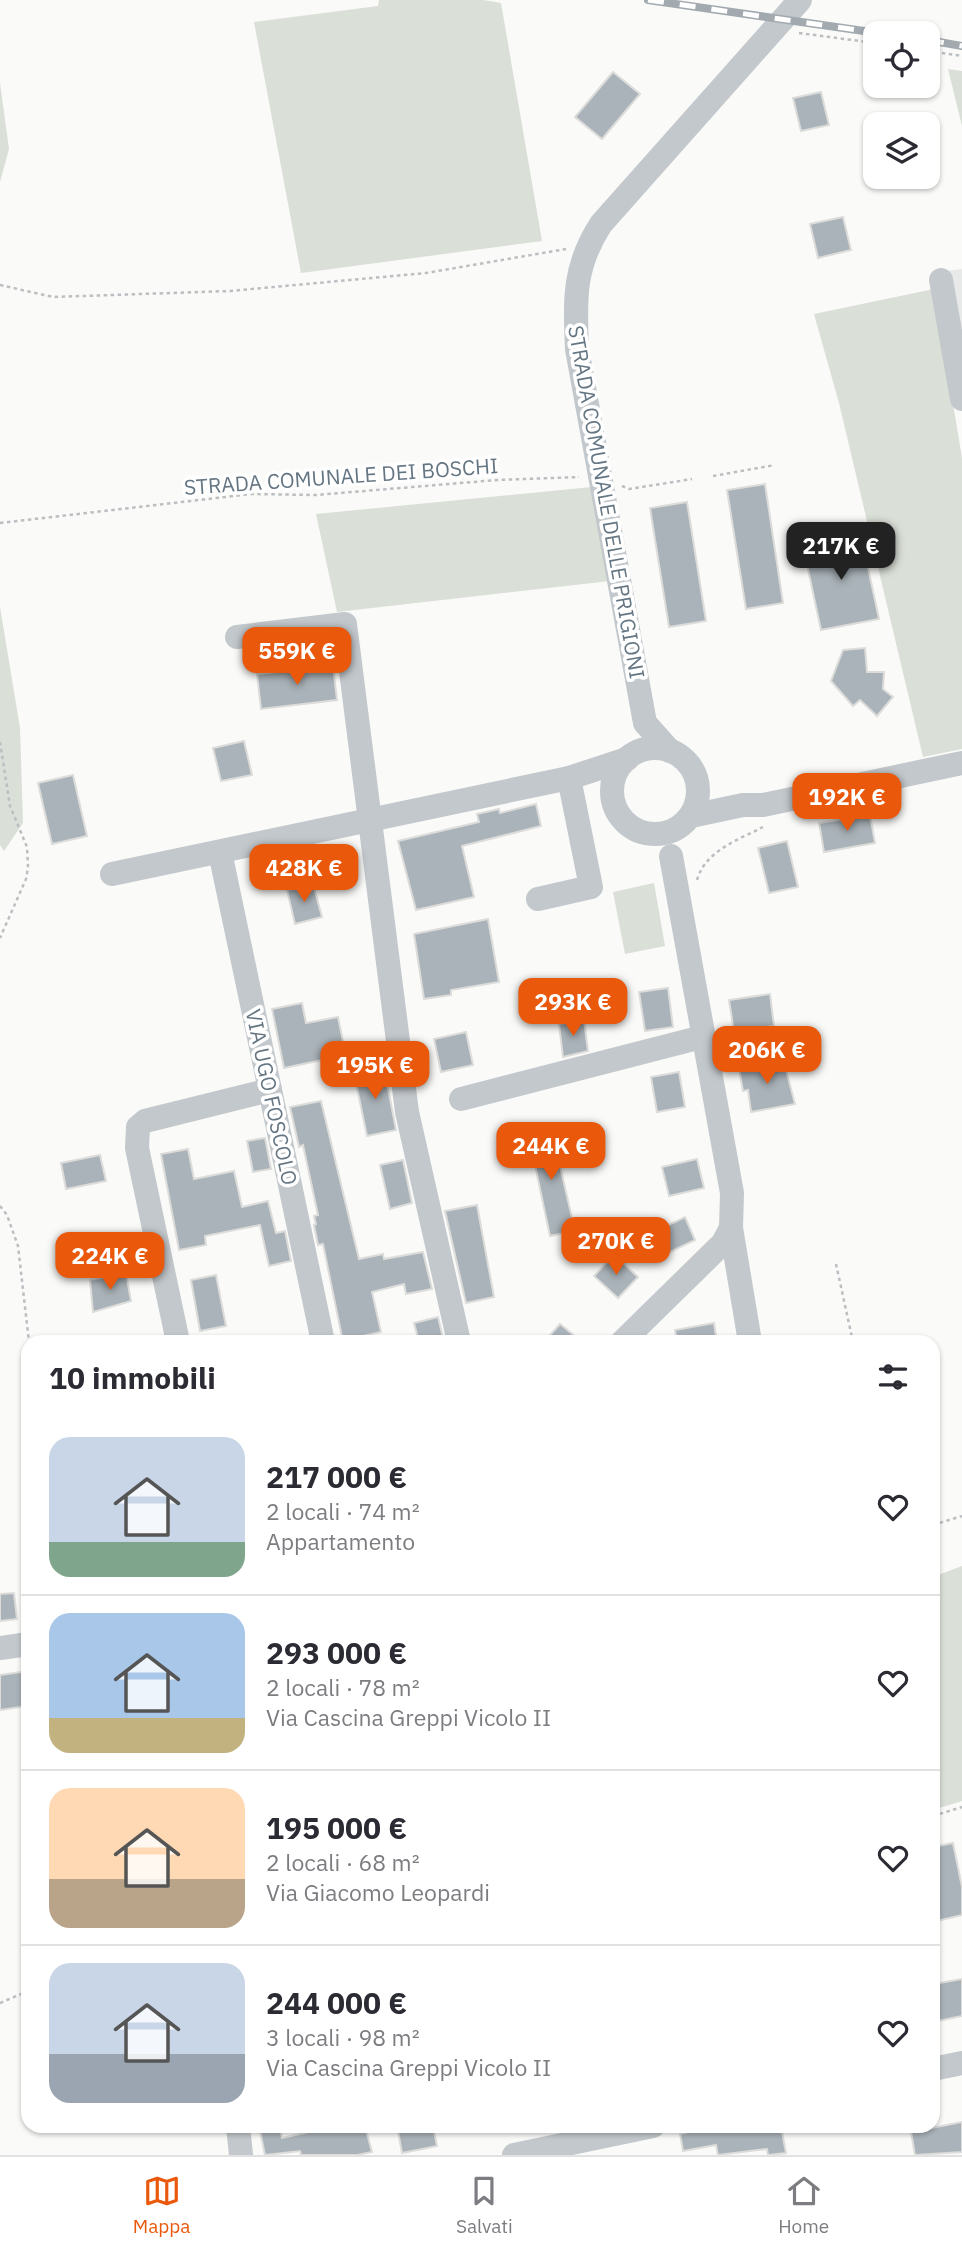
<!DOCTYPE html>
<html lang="it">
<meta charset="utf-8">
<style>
body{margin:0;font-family:"IBM Plex Sans",sans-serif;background:#f2f2f3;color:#2b2b33;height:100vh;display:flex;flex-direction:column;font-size:26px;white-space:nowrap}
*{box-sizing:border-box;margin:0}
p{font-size:23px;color:#7c7c81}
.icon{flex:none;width:38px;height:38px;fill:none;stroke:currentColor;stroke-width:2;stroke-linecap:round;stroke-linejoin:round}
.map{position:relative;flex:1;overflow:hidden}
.panel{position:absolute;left:21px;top:1335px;width:919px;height:798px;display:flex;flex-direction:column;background:#fff;border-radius:21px;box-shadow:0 2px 5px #0004}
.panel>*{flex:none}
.controls{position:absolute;left:863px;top:21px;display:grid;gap:14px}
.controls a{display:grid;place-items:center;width:77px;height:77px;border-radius:14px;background:#fff;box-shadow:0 2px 5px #0004;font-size:35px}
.price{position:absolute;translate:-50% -60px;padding:0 16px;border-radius:14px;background:#ea580c;color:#fff;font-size:23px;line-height:46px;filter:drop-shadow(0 2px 4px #0008)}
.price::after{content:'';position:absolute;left:50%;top:42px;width:21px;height:16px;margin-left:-10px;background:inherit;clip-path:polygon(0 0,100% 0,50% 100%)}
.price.selected{background:#222;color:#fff}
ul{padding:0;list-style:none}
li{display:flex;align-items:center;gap:21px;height:175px;padding:0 28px}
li+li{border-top:2px solid #e1e1e2}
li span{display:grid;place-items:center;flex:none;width:196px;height:140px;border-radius:21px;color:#555}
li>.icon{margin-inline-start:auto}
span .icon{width:84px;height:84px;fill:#fffc;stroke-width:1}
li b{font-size:30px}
h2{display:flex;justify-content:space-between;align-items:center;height:84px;padding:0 28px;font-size:30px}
.tab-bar{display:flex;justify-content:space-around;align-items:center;height:98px;border-top:2px solid #e1e1e2;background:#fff;font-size:19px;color:#7c7c81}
.tab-bar a{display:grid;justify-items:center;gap:4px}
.tab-bar .selected{color:#ea580c}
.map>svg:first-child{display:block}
</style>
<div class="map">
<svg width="962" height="2155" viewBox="0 0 962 2155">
<rect width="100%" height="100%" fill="#fafaf8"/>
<path fill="#e8e9e9" d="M 962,269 L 962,361 L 946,271 Z"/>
<g fill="#dadfd7">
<path d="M 379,0 L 483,0 L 501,3 L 542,241 L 301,273 L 254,22 L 378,6 Z"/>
<path d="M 948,69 L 962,71 L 962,126 Z"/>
<path d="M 0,83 L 9,149 L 0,182 Z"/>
<path d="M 934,289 L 962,458 L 962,749 L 923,757 L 839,403 L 814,314 Z"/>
<path d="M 592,487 L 610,581 L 337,612 L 316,514 Z"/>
<path d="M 0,607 L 20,728 L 23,823 L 4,851 L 0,845 Z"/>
<path d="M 654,883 L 665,946 L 625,954 L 613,892 Z"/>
<path d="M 962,1566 L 962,1801 L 933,1810 L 933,1577 Z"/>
</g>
<g fill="#aab3b9" stroke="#dcdcda" stroke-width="2">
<path d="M 613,72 L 640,94 L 602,139 L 575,117 Z"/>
<path d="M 821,92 L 829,125 L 801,131 L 793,98 Z"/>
<path d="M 843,217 L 851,250 L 818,258 L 810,224 Z"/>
<path d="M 765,484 L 783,603 L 746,609 L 727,490 Z"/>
<path d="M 687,502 L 706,621 L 669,627 L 650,508 Z"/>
<path d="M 861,535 L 879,619 L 821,630 L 803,546 Z"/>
<path d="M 865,648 L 867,672 L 884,672 L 883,689 L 893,697 L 877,716 L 860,700 L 853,706 L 831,681 L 843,650 Z"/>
<path d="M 333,666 L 337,700 L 261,709 L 257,674 Z"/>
<path d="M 244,741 L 252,775 L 221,781 L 213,748 Z"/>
<path d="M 73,775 L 87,836 L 52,844 L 38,783 Z"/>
<path d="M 536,804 L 541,826 L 462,846 L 474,897 L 416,910 L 398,841 L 479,822 L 477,814 L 499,809 L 500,813 Z"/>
<path d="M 870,815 L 875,843 L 824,852 L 819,823 Z"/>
<path d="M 787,841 L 798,887 L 769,893 L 758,848 Z"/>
<path d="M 313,884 L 322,917 L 295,924 L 287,890 Z"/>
<path d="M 488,919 L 499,982 L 451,990 L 451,995 L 424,999 L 414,934 Z"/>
<path d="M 668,988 L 673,1027 L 645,1031 L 639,992 Z"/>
<path d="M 770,994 L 774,1026 L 734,1032 L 729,1000 Z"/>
<path d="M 302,1003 L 306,1023 L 338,1017 L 348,1066 L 334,1068 L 332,1058 L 284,1068 L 272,1009 Z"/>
<path d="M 584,1020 L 588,1051 L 563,1057 L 559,1024 Z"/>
<path d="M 466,1032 L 473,1065 L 441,1072 L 434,1039 Z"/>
<path d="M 784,1062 L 795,1104 L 751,1112 L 748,1090 L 743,1091 L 739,1069 Z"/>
<path d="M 384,1067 L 396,1130 L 367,1136 L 354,1073 Z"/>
<path d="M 679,1072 L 685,1107 L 657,1112 L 651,1077 Z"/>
<path d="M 321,1101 L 359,1259 L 383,1254 L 384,1259 L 423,1252 L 432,1289 L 406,1294 L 404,1284 L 372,1292 L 381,1332 L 363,1336 L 364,1342 L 343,1342 L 323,1244 L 318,1245 L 314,1225 L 316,1224 L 314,1216 L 318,1215 L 303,1145 L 299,1147 L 290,1107 Z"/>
<path d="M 551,1127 L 575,1231 L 550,1236 L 528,1132 Z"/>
<path d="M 265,1138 L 271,1169 L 253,1172 L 247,1141 Z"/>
<path d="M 188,1149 L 194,1179 L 234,1171 L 242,1207 L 268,1201 L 276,1233 L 285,1231 L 291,1261 L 269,1266 L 260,1225 L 205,1236 L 206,1245 L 179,1250 L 161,1154 Z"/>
<path d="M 100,1155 L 106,1181 L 66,1189 L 61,1163 Z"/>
<path d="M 697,1159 L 704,1188 L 669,1196 L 662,1167 Z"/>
<path d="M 403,1160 L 412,1203 L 390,1209 L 380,1165 Z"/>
<path d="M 477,1205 L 494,1297 L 466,1303 L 445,1211 Z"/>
<path d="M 685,1217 L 695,1240 L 670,1252 L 660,1229 Z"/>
<path d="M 614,1255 L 638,1277 L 618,1298 L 594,1276 Z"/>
<path d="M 126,1273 L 131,1301 L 93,1312 L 90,1280 Z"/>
<path d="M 216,1275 L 226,1326 L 200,1331 L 191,1280 Z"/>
<path d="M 438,1317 L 444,1342 L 419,1342 L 414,1323 Z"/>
<path d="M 714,1323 L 717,1342 L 677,1342 L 675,1330 Z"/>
<path d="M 560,1324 L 582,1342 L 544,1342 Z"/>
<path d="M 14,1593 L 17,1619 L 0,1621 L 0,1594 Z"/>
<path d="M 28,1671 L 28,1706 L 0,1710 L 0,1675 Z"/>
<path d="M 953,1843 L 962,1887 L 962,1915 L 933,1922 L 933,1847 Z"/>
<path d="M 962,1979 L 962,2016 L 933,2022 L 933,1984 Z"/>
<path d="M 962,2122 L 962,2152 L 915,2155 L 911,2132 Z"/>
<path d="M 259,2126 L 280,2126 L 282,2138 L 335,2126 L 365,2126 L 372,2152 L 357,2155 L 301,2155 L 300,2151 L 265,2155 Z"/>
<path d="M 397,2126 L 433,2126 L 437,2146 L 402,2153 Z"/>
<path d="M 713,2126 L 750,2126 L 751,2131 L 781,2126 L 786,2153 L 768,2155 L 767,2149 L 718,2155 L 716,2145 L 683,2151 L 680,2134 Z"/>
</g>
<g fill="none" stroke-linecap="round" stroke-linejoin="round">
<g stroke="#bbbfc2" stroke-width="2.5" stroke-dasharray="3.5 3.5" stroke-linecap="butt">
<path d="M 799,33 L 875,43"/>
<path d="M 928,51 L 962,56"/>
<path d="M 0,285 L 53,297 L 230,291 L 426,273 L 566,249"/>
<path d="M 713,476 L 775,465"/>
<path d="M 622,486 L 629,489 L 692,479"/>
<path d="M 0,523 L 251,494 L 316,495 L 497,480 L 579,477"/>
<path d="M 0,742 L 10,806 L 27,847 L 28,867 L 26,879 L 0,938"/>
<path d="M 697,880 C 705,851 738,840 763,827"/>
<path d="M 0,1206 L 7,1215 L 18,1246 L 29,1342"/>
<path d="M 836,1264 L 853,1342"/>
<path d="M 933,1525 L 962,1516"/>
<path d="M 933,1816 L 962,1807"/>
<path d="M 0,2003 L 28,1991"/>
</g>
<g stroke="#c3c8cc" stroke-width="24">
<path d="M 941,280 L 962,399"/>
<path d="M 237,637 L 345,624 L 407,1112 L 459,1342"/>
<circle cx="655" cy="791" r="43"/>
<path d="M 670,751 L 645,723 L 577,349 C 575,300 573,267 601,224 L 800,0"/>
<path d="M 691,816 L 743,805 L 763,805 L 962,763"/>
<path d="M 220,852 L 323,1342"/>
<path d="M 112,874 L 569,778 L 627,759"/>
<path d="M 538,899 L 591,887 L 569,778"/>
<path d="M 461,1099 L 702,1037"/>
<path d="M 731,1228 L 750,1342"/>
<path d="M 178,1342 L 137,1148 L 138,1127 L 145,1121 L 270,1090"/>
<path d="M 622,1342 L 723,1243 L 731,1228 L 732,1193 L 671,856"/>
<path d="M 0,1648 L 28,1644"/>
<path d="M 933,2069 L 962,2063"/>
<path d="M 238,2126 L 241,2155"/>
<path d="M 514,2155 L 653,2126"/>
</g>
<defs>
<g id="rail">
<path d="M 648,0 L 878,33"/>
<path d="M 928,40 L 962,46"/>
</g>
</defs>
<use href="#rail" stroke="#a2aab0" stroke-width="8"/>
<use href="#rail" stroke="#fff" stroke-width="5" stroke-dasharray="16" stroke-linecap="butt"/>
</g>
<g text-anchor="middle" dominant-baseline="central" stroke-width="7" stroke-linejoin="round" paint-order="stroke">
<g font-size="21" fill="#657683" stroke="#fff">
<text transform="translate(341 476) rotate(-4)">STRADA COMUNALE DEI BOSCHI</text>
<text transform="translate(607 502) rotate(80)">STRADA COMUNALE DELLE PRIGIONI</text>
<text transform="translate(272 1097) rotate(78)">VIA UGO FOSCOLO</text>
</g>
</g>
</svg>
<div class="controls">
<a><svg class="icon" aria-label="locate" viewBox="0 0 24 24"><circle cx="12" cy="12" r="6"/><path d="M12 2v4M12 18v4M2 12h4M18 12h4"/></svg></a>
<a><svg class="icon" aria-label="layers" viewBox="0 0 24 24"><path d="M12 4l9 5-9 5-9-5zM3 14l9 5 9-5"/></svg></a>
</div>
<b class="price selected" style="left:841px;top:582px">217K €</b>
<b class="price" style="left:297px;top:687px">559K €</b>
<b class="price" style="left:847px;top:833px">192K €</b>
<b class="price" style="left:304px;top:904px">428K €</b>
<b class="price" style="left:573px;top:1038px">293K €</b>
<b class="price" style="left:767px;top:1086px">206K €</b>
<b class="price" style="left:375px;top:1101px">195K €</b>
<b class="price" style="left:551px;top:1182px">244K €</b>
<b class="price" style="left:616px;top:1277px">270K €</b>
<b class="price" style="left:110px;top:1292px">224K €</b>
<section class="panel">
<h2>10 immobili<svg class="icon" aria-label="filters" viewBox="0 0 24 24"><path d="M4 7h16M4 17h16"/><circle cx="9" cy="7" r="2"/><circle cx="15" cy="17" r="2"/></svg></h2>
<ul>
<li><span style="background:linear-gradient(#c9d6e8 75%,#7fa58c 0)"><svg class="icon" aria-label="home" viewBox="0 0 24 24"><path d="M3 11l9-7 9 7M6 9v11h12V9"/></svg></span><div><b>217 000 €</b><p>2 locali · 74 m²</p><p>Appartamento</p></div><svg class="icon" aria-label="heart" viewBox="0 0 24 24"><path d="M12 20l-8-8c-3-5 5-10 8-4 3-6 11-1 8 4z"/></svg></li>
<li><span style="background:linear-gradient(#a9c7e8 75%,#c2b280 0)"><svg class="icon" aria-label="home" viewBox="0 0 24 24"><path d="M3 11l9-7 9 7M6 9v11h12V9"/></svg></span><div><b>293 000 €</b><p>2 locali · 78 m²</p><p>Via Cascina Greppi Vicolo II</p></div><svg class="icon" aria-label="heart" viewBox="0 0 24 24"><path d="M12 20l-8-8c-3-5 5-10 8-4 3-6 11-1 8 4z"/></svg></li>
<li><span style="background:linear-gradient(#ffd9b3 65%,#b9a48a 0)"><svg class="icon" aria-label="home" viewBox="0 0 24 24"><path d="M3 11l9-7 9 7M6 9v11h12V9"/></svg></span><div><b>195 000 €</b><p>2 locali · 68 m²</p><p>Via Giacomo Leopardi</p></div><svg class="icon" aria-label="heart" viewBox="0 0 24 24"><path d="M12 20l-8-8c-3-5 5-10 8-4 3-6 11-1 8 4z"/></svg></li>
<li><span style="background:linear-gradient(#c9d6e8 65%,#9aa5b1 0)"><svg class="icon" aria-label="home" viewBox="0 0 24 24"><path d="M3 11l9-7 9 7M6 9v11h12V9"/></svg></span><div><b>244 000 €</b><p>3 locali · 98 m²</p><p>Via Cascina Greppi Vicolo II</p></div><svg class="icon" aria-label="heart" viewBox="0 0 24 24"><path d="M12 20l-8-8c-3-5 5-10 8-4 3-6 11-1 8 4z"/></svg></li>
</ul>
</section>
</div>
<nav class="tab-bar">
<a class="selected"><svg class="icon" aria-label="map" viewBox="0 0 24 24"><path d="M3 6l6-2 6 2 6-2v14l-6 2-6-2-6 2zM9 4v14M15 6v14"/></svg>Mappa</a>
<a><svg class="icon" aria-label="saved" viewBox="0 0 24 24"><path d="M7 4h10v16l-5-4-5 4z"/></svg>Salvati</a>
<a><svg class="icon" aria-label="home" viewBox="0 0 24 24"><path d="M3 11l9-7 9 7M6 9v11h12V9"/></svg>Home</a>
</nav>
